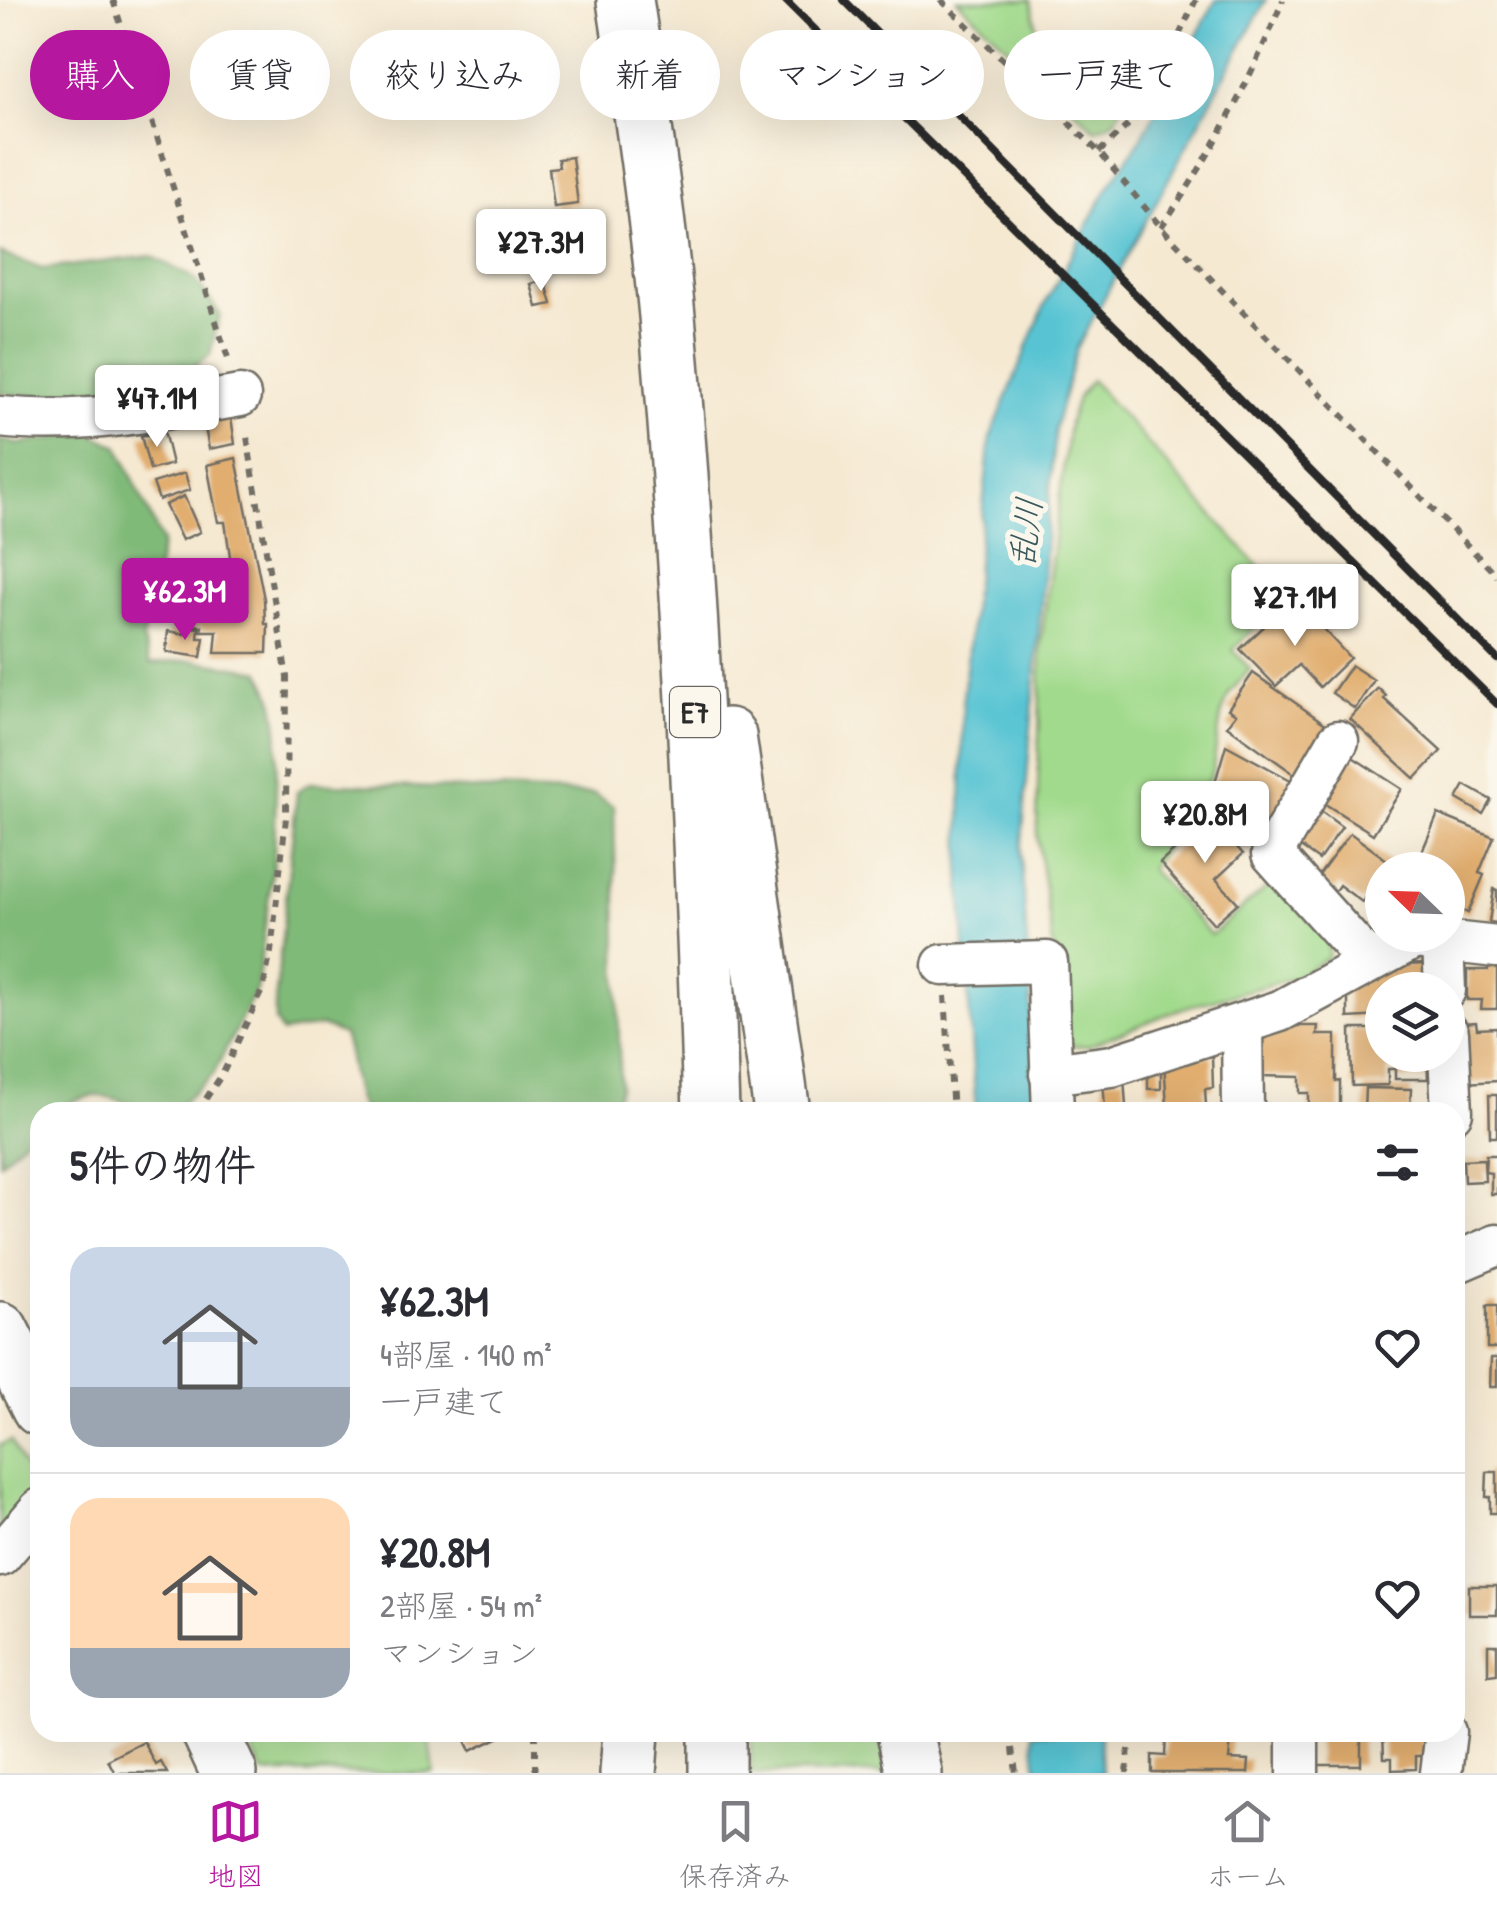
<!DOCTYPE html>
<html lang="ja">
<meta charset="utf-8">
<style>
body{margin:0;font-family:"Patrick Hand","Klee One",sans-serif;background:#f7f7f7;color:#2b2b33;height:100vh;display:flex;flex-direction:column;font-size:38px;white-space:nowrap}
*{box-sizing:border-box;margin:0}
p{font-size:32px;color:#7c7c81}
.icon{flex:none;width:55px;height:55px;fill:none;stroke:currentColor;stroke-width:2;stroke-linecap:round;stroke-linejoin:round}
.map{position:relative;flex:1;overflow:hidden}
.sheet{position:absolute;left:30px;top:1102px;width:1435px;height:640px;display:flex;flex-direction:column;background:#fff;border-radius:30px;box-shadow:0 10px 40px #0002}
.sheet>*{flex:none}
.top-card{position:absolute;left:30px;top:30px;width:1438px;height:90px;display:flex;gap:20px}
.needle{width:65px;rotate:293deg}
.buttons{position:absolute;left:1365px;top:852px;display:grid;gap:20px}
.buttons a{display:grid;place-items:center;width:100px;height:100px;border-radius:50%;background:#fff;box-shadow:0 10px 40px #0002;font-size:50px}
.price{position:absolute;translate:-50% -85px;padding:0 22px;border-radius:10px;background:#fff;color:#222;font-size:32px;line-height:65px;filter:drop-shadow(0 2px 5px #0008)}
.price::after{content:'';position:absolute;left:50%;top:60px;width:30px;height:22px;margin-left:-15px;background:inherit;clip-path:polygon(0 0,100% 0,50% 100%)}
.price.active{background:#b5179e;color:#fff}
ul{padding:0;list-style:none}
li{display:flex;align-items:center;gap:30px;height:250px;padding:0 40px}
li+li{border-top:2px solid #e1e1e2}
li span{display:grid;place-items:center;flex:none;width:280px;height:200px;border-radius:30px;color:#555}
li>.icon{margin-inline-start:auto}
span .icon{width:120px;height:120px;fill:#fffc;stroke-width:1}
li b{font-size:42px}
h2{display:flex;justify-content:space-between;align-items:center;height:120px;padding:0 40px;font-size:42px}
.pill{padding:0 35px;border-radius:45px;background:#fff;box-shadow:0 10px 40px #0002;font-size:35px;line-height:90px}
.pill.active{background:#b5179e;color:#fff}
.menu{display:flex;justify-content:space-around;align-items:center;height:140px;border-top:2px solid #e1e1e2;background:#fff;font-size:28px;color:#7c7c81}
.menu a{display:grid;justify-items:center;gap:5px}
.menu .active{color:#b5179e}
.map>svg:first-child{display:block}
</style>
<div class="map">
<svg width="1497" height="1773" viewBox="0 0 1497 1773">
<rect width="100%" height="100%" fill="#fbf7ec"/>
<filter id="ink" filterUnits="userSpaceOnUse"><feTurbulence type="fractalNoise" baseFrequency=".01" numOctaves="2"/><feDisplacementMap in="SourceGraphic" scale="20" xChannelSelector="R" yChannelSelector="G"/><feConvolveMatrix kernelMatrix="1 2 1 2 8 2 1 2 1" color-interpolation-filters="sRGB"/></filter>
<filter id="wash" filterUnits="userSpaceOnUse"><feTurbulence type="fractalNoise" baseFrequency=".0048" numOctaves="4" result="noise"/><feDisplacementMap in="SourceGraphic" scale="40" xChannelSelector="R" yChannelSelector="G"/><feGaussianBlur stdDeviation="2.25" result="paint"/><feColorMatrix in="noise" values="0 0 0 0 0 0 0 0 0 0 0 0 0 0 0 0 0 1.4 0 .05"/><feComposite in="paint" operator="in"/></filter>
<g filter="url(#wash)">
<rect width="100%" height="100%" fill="#f5e9d2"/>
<g fill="#a1da8c" stroke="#66825c" stroke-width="2.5">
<path d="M 957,0 L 1031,0 L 1037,32 L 1060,52 L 1110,71 L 1127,93 L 1115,121 L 1095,129 Z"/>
<path d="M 1091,380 L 1285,596 L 1233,650 L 1250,669 L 1229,694 L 1221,716 L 1212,773 L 1197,802 L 1150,869 L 1211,935 L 1275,880 L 1329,942 L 1328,957 L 1297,977 L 1177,1010 L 1088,1046 L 1059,1046 L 1055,959 L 1037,835 L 1041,642 L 1069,423 L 1077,398 Z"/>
<path d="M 11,1441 L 37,1491 L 0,1535 L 0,1445 Z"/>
<path d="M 244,1733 L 429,1733 L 434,1773 L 263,1773 Z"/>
<path d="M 751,1733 L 880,1733 L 889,1773 L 751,1773 Z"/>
</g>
<g fill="#80ba78" stroke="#567252" stroke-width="2.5">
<path d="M 0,253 L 42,269 L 151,256 L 194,278 L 220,314 L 210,355 L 184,375 L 72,401 L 0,393 Z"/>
<path d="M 89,433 L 118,446 L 162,542 L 143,639 L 150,664 L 190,660 L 260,671 L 273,698 L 278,726 L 274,856 L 257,988 L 213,1075 L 173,1111 C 144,1117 122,1094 94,1096 C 75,1097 60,1112 40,1112 L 40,1124 L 0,1163 L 0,440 L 18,444 Z"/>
<path d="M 309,783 L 595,794 L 614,807 L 620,1087 L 612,1112 L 364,1112 C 350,1089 353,1061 343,1035 L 321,1026 L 282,1033 L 275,1021 L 275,1004 L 297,792 Z"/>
</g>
<g fill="#59c4d3" stroke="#42787f" stroke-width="2.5">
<path d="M 1216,0 L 1266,0 L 1077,348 L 1055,427 L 1021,854 L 1038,1112 L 976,1112 L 960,873 L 963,698 L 990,438 L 1044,306 L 1107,189 L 1139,142 Z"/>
<path d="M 1033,1733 L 1100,1733 L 1102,1773 L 1037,1773 Z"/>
</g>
<g id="blocks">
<g fill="#e1ae70">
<path d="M 572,157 L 578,204 L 554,207 L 549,168 L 559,167 L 558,159 Z"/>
<path d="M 545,280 L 552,304 L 537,307 L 531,284 Z"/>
<path d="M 231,417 L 235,444 L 209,449 L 204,422 Z"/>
<path d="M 164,431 L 172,464 L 150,470 L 141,436 Z"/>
<path d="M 236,458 L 264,599 L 265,624 L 268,624 L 267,653 L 215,653 L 217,631 L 201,631 L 202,626 L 188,625 L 189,600 L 202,601 L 203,596 L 236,597 L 225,522 L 218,522 L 207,465 Z"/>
<path d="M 185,473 L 190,490 L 159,500 L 153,483 Z"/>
<path d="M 184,496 L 200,532 L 182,540 L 165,505 Z"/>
<path d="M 1300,604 L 1350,658 L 1320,687 L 1299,665 L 1276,686 L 1240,649 L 1275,616 L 1281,622 Z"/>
<path d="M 185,626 L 199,628 L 198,638 L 204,638 L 201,657 L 166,652 L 168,631 L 184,634 Z"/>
<path d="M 1351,665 L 1374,680 L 1355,709 L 1332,693 Z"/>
<path d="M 1253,673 L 1331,728 L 1297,776 L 1227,726 L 1236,714 L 1228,709 Z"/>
<path d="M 1378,688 L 1386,696 L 1384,699 L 1441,751 L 1415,779 L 1350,719 Z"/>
<path d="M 1226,745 L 1298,784 L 1271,834 L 1209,803 Z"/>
<path d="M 1351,756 L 1402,789 L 1373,834 L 1322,802 Z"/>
<path d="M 1465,785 L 1491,800 L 1483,814 L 1457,799 Z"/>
<path d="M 1202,808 L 1243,854 L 1216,879 L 1238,903 L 1214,924 L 1160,863 L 1197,830 L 1189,820 Z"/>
<path d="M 1319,810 L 1342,827 L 1319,860 L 1295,843 Z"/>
<path d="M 1438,814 L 1494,837 L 1479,873 L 1484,875 L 1468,913 L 1448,904 L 1448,870 L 1421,870 L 1424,864 L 1418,861 Z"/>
<path d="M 1350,833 L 1391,863 L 1362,902 L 1339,885 L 1335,891 L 1317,878 Z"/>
<path d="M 1494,889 L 1497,890 L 1497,923 L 1489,922 Z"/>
<path d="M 1489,959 L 1497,959 L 1497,1009 L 1481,1009 L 1482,1000 L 1467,1000 L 1467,970 L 1488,970 Z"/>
<path d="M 1431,964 L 1432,986 L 1382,990 L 1382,1016 L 1348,1018 L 1348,989 L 1393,965 Z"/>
<path d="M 1476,1022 L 1477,1029 L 1497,1028 L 1497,1081 L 1465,1083 L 1463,1023 Z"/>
<path d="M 1275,1026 L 1318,1026 L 1317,1035 L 1336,1035 L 1336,1082 L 1340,1081 L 1340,1112 L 1309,1112 L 1309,1093 L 1300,1093 L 1300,1077 L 1259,1076 L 1259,1032 Z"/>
<path d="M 1351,1029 L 1382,1029 L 1382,1055 L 1427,1055 L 1428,1079 L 1395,1079 L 1395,1069 L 1388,1069 L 1388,1085 L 1352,1086 Z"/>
<path d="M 1212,1056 L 1213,1088 L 1205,1089 L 1206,1105 L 1167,1107 L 1164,1059 Z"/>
<rect x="1148" y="1065" width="13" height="24"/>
<path d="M 1124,1077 L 1126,1106 L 1105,1108 L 1103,1079 Z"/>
<path d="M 1365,1088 L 1411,1089 L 1410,1112 L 1364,1112 Z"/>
<path d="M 1489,1095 L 1497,1095 L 1497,1137 L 1490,1137 Z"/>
<path d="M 1486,1155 L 1497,1155 L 1497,1194 L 1491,1194 L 1491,1173 L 1485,1172 Z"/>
<path d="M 1484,1159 L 1485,1181 L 1464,1182 L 1463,1160 Z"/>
<rect x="1487" y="1305" width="10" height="43"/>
<path d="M 1491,1358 L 1497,1358 L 1497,1387 L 1490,1387 Z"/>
<path d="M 1487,1472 L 1497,1472 L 1497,1513 L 1490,1513 L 1490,1497 L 1486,1497 Z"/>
<rect x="1469" y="1586" width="28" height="29"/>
<path d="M 1488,1645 L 1497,1645 L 1497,1674 L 1488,1675 Z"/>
<path d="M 477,1732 L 510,1732 L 470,1751 L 464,1738 Z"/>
<rect x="1318" y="1732" width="43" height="33"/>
<path d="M 1383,1732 L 1424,1732 L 1425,1756 L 1416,1756 L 1416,1769 L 1392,1770 L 1392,1758 L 1384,1758 Z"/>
<path d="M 1166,1734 L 1231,1737 L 1229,1759 L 1249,1760 L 1248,1773 L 1152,1773 L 1152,1755 L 1165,1756 Z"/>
<path d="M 144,1742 L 156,1765 L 161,1762 L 167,1773 L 115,1773 L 108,1760 Z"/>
</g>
</g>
</g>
<g filter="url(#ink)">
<use href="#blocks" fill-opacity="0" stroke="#726e65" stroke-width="2.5"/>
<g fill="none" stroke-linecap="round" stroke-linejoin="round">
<defs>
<g id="minor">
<path d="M 0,417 C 82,426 159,410 240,396"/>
<path d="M 1338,741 L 1272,854 L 1369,962"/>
<path d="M 1443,941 L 1445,990"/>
<path d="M 943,965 L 1047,962 L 1053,1112"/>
<path d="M 1242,1024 L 1243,1112"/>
<path d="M 1448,1033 L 1452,1112"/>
<path d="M 1050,1074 L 1112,1066 L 1280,1011 L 1415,938 L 1497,947"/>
<path d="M 1455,1263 L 1497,1245"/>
<path d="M 0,1556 L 40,1509"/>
<path d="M 1298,1773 L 1298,1732"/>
<path d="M 1441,1773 L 1446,1732"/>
</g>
<g id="highway">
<path d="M 625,0 C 641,105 657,211 667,316 C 691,581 703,847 711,1112"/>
<path d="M 728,736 L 782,1112"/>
<path d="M 0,1330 L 40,1408"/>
<path d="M 210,1732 L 229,1773"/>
<path d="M 717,1732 L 717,1773"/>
<path d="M 905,1732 L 914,1773"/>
<path d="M 628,1773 L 631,1732"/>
</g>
</defs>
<use href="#minor" stroke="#726e65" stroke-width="45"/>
<use href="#highway" stroke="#726e65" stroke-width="60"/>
<g stroke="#726e65" stroke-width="6" stroke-dasharray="8 8" stroke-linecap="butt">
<path d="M 113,0 L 230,365"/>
<path d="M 941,0 L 1099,152 L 1161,227 L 1497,576"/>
<path d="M 1099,152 L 1142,112 L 1196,0"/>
<path d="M 1161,227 C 1212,156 1250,80 1283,0"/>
<path d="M 945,996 L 953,1112"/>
<path d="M 197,1112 L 223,1073 L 263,988 L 271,952 L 286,818 L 287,677 L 246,431"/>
<path d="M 535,1732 L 535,1773"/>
<path d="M 1011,1732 L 1016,1773"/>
<path d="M 1127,1773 L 1130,1732"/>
</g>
<use href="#minor" stroke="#fff" stroke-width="40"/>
<use href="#highway" stroke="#fff" stroke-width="55"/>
<g stroke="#2b2b2b" stroke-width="8">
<path d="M 785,0 L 1497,704"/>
<path d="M 844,0 L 1497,659"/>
</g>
</g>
</g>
<g text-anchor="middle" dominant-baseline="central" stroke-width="10" stroke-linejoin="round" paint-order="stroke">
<rect fill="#fbf7ec" stroke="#696865" stroke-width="2.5" x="670" y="687" width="50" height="50" rx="8"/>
<g font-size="30" font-weight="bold" fill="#2b2b2b">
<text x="695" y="712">E7</text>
</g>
<g font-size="35" font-style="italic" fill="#39595d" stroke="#fbf7ec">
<text transform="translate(1025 532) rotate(-83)">乱川</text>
</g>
</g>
</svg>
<div class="buttons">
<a><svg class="needle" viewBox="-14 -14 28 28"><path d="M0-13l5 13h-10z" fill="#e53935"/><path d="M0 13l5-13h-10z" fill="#7c7c81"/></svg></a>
<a><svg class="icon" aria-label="layers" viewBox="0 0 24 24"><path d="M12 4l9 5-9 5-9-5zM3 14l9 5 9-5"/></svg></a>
</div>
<b class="price" style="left:541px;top:294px">¥27.3M</b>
<b class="price" style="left:157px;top:450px">¥47.1M</b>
<b class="price active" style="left:185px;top:643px">¥62.3M</b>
<b class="price" style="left:1295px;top:649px">¥27.1M</b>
<b class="price" style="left:1205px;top:866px">¥20.8M</b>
<div class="top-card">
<a class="pill active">購入</a>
<a class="pill">賃貸</a>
<a class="pill">絞り込み</a>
<a class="pill">新着</a>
<a class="pill">マンション</a>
<a class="pill">一戸建て</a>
</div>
<section class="sheet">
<h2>5件の物件<svg class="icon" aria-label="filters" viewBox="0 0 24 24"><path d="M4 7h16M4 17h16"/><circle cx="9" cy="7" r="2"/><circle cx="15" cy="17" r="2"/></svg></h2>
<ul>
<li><span style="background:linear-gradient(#c9d6e8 70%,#9aa5b1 0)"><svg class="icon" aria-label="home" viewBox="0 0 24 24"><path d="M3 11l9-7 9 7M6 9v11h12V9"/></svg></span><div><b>¥62.3M</b><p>4部屋 · 140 m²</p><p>一戸建て</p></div><svg class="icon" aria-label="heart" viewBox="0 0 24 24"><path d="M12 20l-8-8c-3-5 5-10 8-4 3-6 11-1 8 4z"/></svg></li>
<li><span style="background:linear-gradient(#ffd9b3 75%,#9aa5b1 0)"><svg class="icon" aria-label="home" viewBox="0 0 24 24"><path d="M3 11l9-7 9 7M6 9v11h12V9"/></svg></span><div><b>¥20.8M</b><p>2部屋 · 54 m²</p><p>マンション</p></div><svg class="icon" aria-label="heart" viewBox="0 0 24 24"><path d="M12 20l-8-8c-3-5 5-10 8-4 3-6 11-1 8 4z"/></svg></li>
</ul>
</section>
</div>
<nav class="menu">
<a class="active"><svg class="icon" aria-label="map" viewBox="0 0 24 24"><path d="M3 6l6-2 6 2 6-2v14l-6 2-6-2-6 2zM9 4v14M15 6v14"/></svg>地図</a>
<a><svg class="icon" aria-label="saved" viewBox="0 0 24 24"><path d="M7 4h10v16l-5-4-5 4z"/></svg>保存済み</a>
<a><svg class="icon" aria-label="home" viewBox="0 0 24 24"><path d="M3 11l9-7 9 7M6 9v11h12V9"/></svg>ホーム</a>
</nav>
